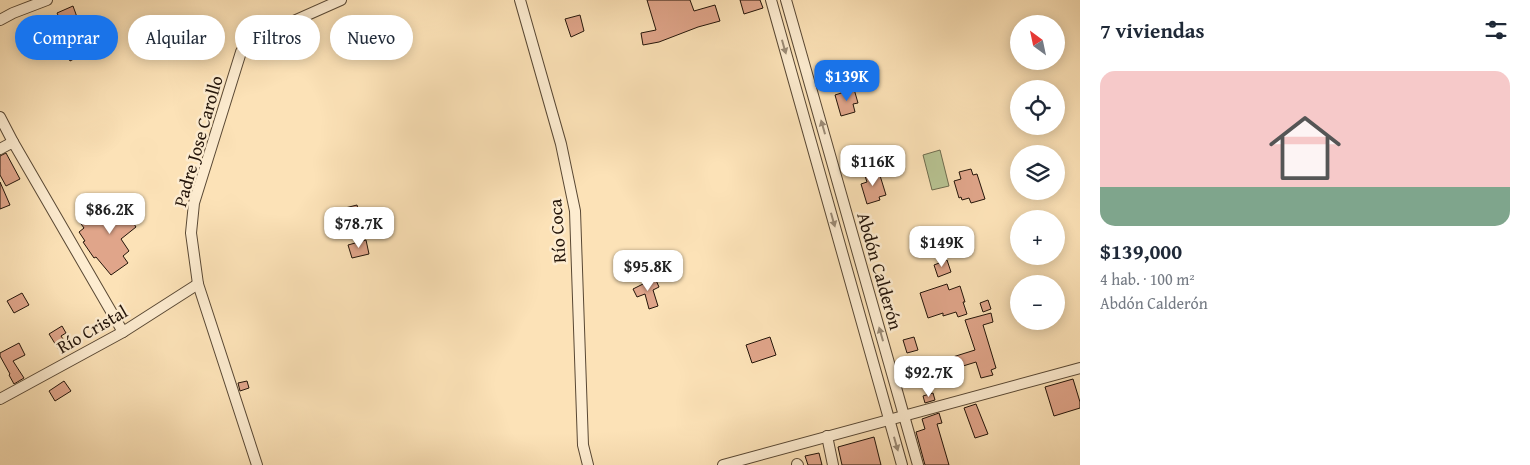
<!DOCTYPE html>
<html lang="es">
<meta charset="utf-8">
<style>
body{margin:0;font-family:"Gentium Book Plus",serif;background:#f2f2f3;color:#1f2937;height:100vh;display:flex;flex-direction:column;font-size:19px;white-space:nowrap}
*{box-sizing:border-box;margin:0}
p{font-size:16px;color:#747a83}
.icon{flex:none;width:28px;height:28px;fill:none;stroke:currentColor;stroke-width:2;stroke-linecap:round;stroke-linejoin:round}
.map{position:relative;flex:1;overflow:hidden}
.details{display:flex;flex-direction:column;background:#fff;width:450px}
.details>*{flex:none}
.banner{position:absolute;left:15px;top:15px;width:475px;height:45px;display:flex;gap:10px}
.needle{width:32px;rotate:327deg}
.controls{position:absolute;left:1010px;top:15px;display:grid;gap:10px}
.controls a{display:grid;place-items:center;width:55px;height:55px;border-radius:50%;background:#fff;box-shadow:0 2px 12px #0003;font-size:25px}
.price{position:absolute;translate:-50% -42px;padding:0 11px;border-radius:10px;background:#fff;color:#222;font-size:16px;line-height:32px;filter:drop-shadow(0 1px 2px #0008)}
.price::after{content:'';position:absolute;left:50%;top:30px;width:15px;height:11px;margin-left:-8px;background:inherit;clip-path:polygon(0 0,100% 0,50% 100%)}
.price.on{background:#1a73e8;color:#fff}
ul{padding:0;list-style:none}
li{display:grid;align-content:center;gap:10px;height:265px;padding:0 20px}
li span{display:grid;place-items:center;height:155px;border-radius:15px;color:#555}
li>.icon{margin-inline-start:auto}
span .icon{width:90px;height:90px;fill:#fffc;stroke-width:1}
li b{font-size:21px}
h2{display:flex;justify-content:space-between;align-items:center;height:60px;padding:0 20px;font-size:21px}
.tag{padding:0 18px;border-radius:22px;background:#fff;box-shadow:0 2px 12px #0003;font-size:18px;line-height:45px}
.tag.on{background:#1a73e8;color:#fff}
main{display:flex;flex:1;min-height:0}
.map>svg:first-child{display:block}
</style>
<main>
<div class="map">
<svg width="1080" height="465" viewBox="0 0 1080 465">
<rect width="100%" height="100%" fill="#fce2b7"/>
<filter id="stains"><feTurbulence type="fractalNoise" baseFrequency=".004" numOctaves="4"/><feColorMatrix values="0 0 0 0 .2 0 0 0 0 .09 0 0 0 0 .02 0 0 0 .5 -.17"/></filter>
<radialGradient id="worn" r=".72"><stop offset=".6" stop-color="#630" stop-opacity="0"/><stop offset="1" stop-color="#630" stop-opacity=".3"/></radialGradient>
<path fill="#b8c493" stroke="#6e6c4e" d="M 940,150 L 949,186 L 932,190 L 923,155 Z"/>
<g fill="#e0a58a" stroke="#231409">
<path d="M 647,0 L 690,0 L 694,11 L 715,5 L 720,21 L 698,27 L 659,42 L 643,45 L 641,33 L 656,30 Z"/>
<path d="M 740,0 L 760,0 L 763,8 L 744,14 Z"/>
<path d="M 73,6 L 77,17 L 62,24 L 57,13 Z"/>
<path d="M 580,15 L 584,31 L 571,37 L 565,19 Z"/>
<path d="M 84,34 L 91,50 L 70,61 L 65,51 L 74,46 L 71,40 Z"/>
<path d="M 854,89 L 858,103 L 853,104 L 855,112 L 841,116 L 835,95 Z"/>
<path d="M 6,153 L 20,179 L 6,186 L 0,175 L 0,156 Z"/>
<path d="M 878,169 L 886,195 L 879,197 L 880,200 L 867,204 L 861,184 L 867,182 L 864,173 Z"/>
<path d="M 971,169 L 973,175 L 977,174 L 985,199 L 971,203 L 969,198 L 962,200 L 961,197 L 959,198 L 954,181 L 961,179 L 959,172 Z"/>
<path d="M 0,182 L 10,205 L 0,209 Z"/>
<path d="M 126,195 L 143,217 L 134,224 L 136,227 L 121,239 L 129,251 L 123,256 L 128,263 L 111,275 L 96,257 L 94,258 L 83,242 L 85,241 L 79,232 L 84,228 L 79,221 L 100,208 L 107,220 L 123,208 L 118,202 Z"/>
<path d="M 357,205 L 360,216 L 340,221 L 337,210 Z"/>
<path d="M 366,240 L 369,254 L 352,258 L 348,245 Z"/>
<path d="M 947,260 L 951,272 L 938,277 L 934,265 Z"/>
<path d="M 655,278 L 659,287 L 653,290 L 658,306 L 649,309 L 645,294 L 637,297 L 633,289 Z"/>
<path d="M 947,284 L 949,290 L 960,286 L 965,302 L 963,302 L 967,314 L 958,317 L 956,312 L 943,316 L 943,313 L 928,318 L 920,293 Z"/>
<path d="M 22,293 L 29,305 L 14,313 L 7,301 Z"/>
<path d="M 988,300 L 991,309 L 983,312 L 980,303 Z"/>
<path d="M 991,313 L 993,322 L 983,325 L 996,368 L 991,370 L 993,375 L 981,378 L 976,362 L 908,383 L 905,372 L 975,350 L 965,320 Z"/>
<path d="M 62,326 L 66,333 L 61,336 L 67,345 L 59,350 L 49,334 Z"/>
<path d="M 770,337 L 776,355 L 752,363 L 746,345 Z"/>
<path d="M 914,337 L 918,350 L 907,353 L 903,340 Z"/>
<path d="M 19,343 L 25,355 L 13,361 L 24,378 L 14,384 L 9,375 L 10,374 L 0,356 L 0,353 Z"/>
<path d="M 1073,379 L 1080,402 L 1080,408 L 1054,416 L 1045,387 Z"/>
<path d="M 64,381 L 71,391 L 55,401 L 49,391 Z"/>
<path d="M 247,381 L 249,388 L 240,391 L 238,383 Z"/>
<path d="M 933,393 L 935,400 L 925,403 L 923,396 Z"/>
<path d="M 976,404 L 988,434 L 975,438 L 964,408 Z"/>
<path d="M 939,413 L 942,423 L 937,424 L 949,465 L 925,465 L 916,432 L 925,429 L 922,419 Z"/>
<path d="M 874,437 L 881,465 L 842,465 L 838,447 Z"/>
<path d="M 819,453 L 822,465 L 808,465 L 805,456 Z"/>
</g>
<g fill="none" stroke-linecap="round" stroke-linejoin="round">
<defs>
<g id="minor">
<path d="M 520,0 L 561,144 L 575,211 L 583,445 L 588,465"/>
<path d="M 771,0 L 902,465"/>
<path d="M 786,0 L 918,465"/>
<path d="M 0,20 L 13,13 L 47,0"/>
<path d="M 0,117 L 13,142"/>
<path d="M 0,149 L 13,142 L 123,332"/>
<path d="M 0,399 L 123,332 L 198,284"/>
<path d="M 827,436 L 833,465"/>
<path d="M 797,464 L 798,465"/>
<path d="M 257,465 L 198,284 L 191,233 L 194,203 L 241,52 C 246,43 251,40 260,36 L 341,0"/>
<path d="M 723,465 L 1080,368"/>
</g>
</defs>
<use href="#minor" stroke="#594834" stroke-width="12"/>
<use href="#minor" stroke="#fdecd0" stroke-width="10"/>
</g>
<defs><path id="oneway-solid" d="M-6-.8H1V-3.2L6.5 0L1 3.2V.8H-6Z" transform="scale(1.25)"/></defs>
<g fill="#9b8b76">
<use href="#oneway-solid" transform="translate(784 47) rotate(74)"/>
<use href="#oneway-solid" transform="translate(823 127) rotate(-106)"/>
<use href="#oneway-solid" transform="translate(833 220) rotate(74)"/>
<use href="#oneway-solid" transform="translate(881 334) rotate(-106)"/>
<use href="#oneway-solid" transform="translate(896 444) rotate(74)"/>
</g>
<g text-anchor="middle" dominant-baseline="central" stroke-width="5" stroke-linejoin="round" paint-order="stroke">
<g font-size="18" fill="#231409" stroke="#fdecd0">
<text transform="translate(198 141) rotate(-74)">Padre Jose Carollo</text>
<text transform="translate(557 231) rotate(-94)">Río Coca</text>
<text transform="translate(880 271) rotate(74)">Abdón Calderón</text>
<text transform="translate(92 329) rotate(-30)">Río Cristal</text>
</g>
</g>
<rect width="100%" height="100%" filter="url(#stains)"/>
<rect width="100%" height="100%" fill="url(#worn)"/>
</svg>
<div class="controls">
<a><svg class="needle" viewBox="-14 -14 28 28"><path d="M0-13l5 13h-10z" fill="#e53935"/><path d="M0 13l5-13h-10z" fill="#747a83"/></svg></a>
<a><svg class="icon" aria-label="locate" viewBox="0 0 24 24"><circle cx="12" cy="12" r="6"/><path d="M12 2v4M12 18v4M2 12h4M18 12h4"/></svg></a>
<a><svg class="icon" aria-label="layers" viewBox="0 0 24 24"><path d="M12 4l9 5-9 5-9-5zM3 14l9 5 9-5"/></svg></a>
<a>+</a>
<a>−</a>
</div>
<b class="price on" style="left:847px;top:102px">$139K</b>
<b class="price" style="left:873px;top:187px">$116K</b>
<b class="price" style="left:110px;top:235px">$86.2K</b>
<b class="price" style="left:359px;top:249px">$78.7K</b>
<b class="price" style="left:942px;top:268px">$149K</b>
<b class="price" style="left:648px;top:292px">$95.8K</b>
<b class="price" style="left:929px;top:398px">$92.7K</b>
<div class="banner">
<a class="tag on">Comprar</a>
<a class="tag">Alquilar</a>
<a class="tag">Filtros</a>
<a class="tag">Nuevo</a>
</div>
</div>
<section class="details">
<h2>7 viviendas<svg class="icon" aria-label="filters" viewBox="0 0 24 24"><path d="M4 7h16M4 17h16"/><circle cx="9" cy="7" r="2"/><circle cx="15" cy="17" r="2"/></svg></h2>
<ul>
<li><span style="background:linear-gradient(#f6c9c9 75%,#7fa58c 0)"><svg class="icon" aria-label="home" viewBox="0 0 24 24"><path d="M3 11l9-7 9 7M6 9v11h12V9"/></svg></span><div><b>$139,000</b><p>4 hab. · 100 m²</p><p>Abdón Calderón</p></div></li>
</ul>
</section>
</main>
